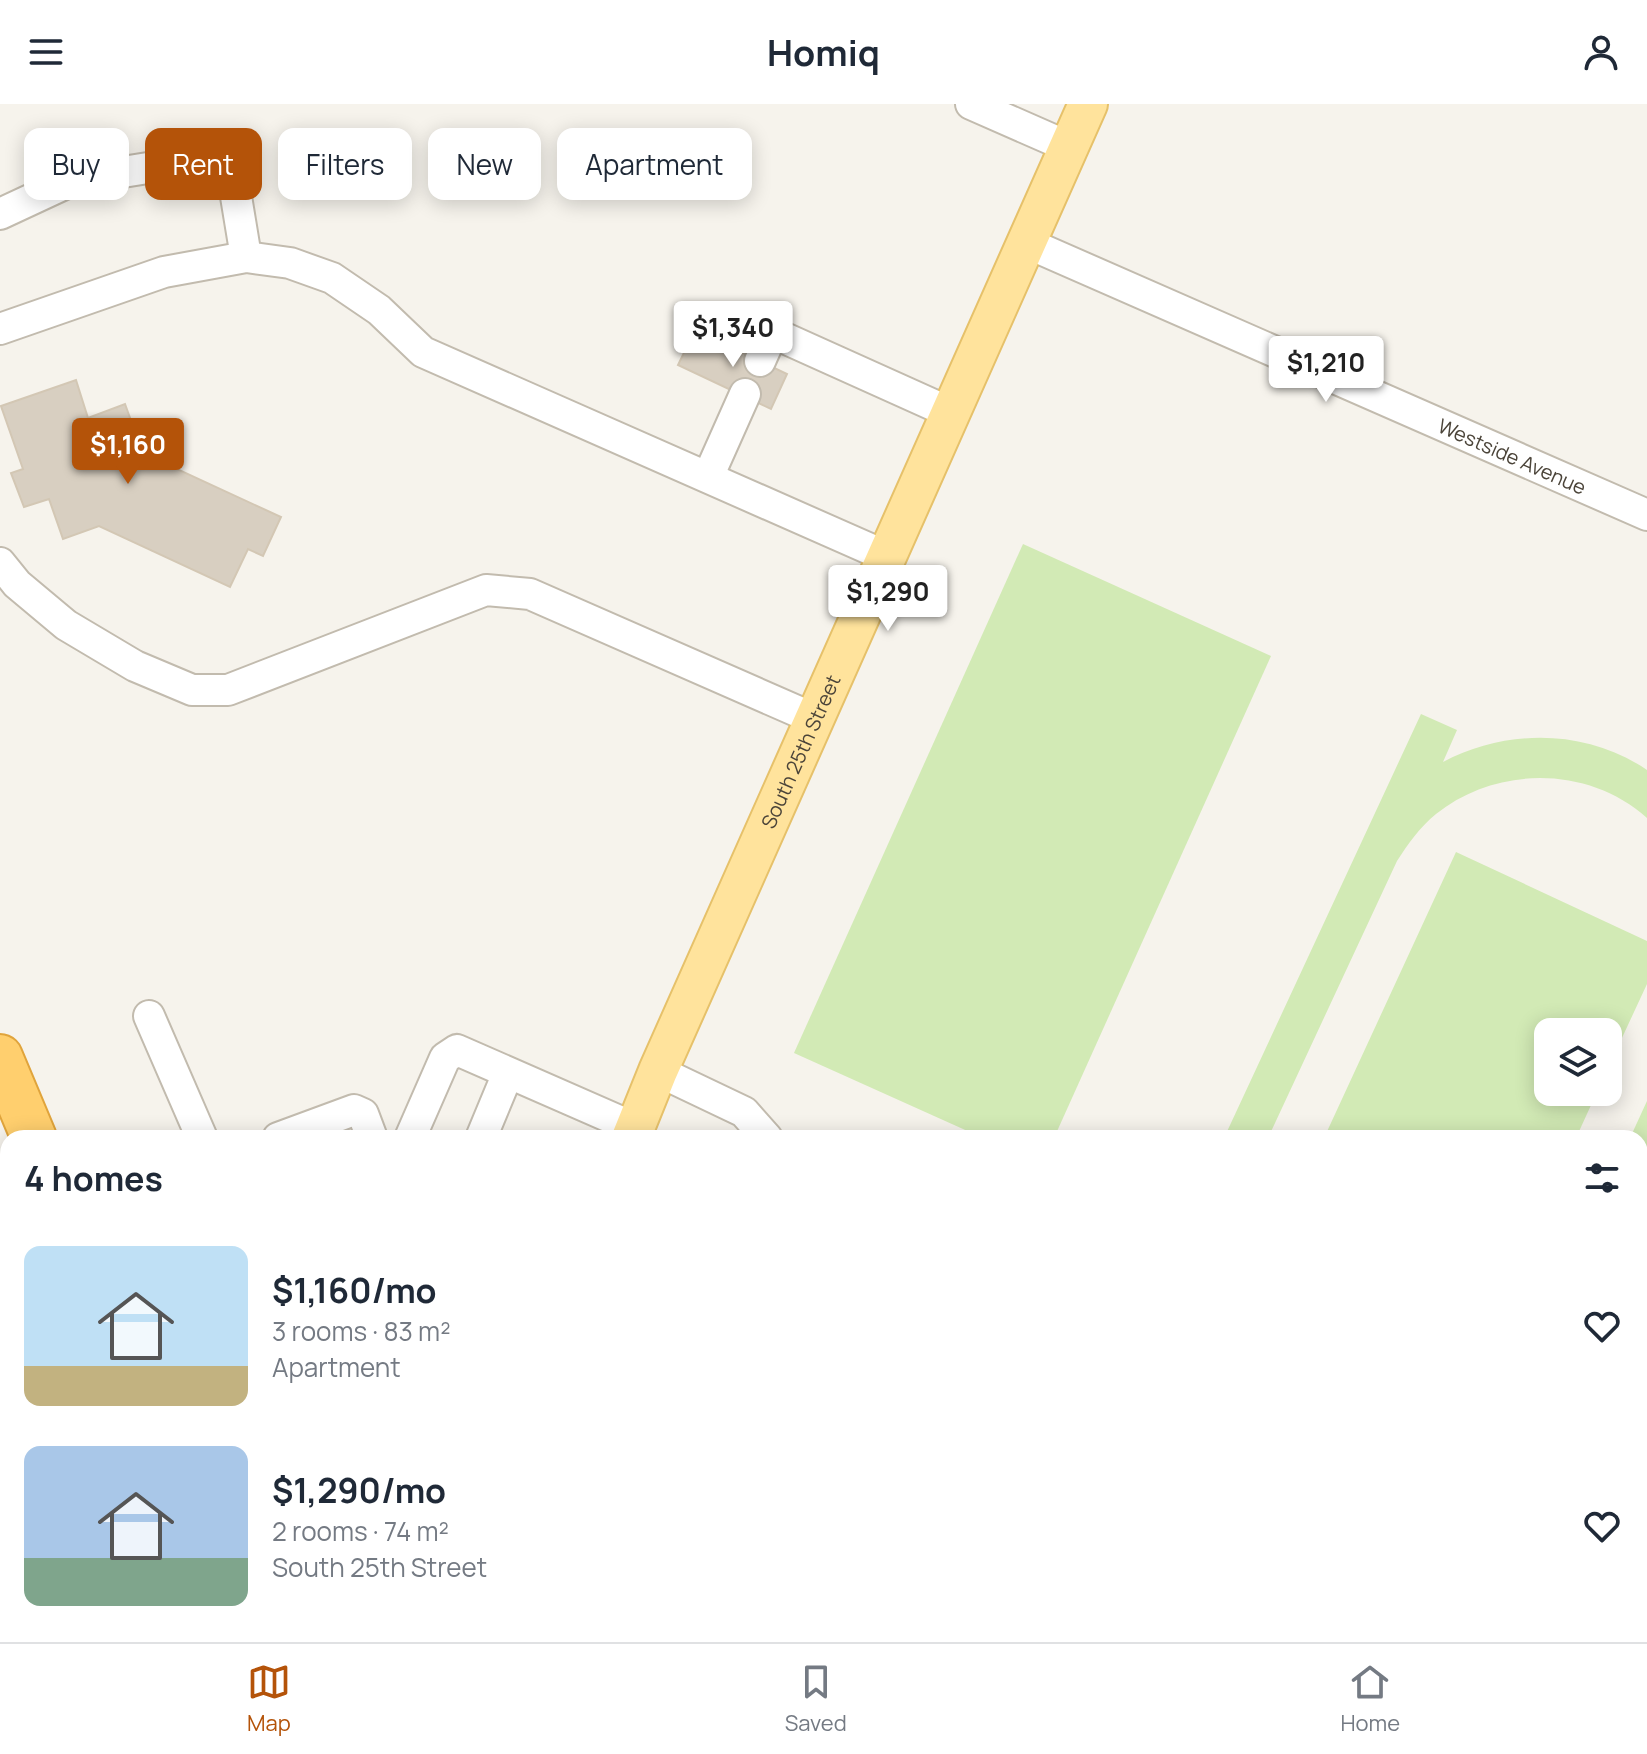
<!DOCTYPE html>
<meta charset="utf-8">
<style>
body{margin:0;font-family:Manrope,sans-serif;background:#f2f2f3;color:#1f2937;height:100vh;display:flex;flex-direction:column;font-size:30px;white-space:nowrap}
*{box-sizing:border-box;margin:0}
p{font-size:26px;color:#747a83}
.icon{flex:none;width:44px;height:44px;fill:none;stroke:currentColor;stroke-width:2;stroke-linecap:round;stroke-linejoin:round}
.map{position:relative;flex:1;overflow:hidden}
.side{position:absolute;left:0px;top:1026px;width:1648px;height:512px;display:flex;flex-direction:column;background:#fff;border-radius:24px 24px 0 0;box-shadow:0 4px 20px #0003}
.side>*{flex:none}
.guide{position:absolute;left:24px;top:24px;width:800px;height:72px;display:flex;gap:16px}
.fabs{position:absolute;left:1534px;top:914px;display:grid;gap:16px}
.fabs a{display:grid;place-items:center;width:88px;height:88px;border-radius:16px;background:#fff;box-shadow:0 4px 20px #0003;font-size:40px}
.price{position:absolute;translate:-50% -68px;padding:0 18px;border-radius:8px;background:#fff;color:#222;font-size:26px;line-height:52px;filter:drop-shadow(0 2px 4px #0008)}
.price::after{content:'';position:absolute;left:50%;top:48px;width:24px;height:18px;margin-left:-12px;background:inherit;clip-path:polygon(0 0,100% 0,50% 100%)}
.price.selected{background:#b45309;color:#fff}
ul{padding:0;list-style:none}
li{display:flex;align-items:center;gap:24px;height:200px;padding:0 24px}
li span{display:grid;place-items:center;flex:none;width:224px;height:160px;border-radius:16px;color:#555}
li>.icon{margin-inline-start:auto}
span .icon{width:96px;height:96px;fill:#fffc;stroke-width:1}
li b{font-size:34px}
h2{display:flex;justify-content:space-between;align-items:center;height:96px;padding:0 24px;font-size:34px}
.tag{padding:0 28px;border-radius:16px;background:#fff;box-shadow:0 4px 20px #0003;font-size:28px;line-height:72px}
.tag.selected{background:#b45309;color:#fff}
header{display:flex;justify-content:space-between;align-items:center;height:104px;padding:0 24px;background:#fff;font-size:36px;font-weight:700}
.dock{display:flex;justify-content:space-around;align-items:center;height:112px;border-top:2px solid #e0e1e3;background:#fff;font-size:22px;color:#747a83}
.dock a{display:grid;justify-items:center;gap:4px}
.dock .selected{color:#b45309}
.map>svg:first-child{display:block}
</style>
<header><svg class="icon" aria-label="menu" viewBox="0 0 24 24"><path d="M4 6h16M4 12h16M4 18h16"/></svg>Homiq<svg class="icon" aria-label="person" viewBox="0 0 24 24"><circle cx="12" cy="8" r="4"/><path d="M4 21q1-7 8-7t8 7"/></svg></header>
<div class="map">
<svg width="1647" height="1538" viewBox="0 0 1647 1538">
<rect width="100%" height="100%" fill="#f6f3ec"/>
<g fill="#d2eab5">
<path d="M 1023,440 L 1271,552 L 1054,1034 L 983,1034 L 794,949 Z"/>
<path d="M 1421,610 L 1457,626 L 1443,658 C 1507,624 1587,625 1647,666 L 1647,714 C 1589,662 1497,661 1436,710 C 1420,723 1408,740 1397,757 L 1268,1034 L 1224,1034 Z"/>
<path d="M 1456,748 L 1647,837 L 1647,880 L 1608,964 L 1608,928 L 1548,928 L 1548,988 L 1597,988 L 1576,1034 L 1324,1034 Z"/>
<path d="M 1647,997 L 1647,1100 L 1640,1116 L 1640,1034 L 1630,1034 Z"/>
</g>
<g fill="#d8cfc1" stroke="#d3c7b4" stroke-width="2">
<path d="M 695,226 L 787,270 L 771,305 L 678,261 Z"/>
<path d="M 76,276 L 88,314 L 125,300 L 138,336 L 157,345 L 153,354 L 281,413 L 263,452 L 248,445 L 230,483 L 99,422 L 63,435 L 49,395 L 24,403 L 11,369 L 23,365 L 1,302 Z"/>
<path d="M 587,1530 L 681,1530 L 694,1538 L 583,1538 Z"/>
<path d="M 1335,1530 L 1357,1530 L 1383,1535 L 1383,1538 L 1333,1538 Z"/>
</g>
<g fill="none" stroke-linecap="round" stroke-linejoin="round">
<defs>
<g id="minor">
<path d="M 971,0 L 1069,43"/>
<path d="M 0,110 L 73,76 L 179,59 L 230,56 L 246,153"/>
<path id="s1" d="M 1027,139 L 1647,411"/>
<path d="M 0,225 L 164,168 L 246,153 L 290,159 L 332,174 L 379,206 L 423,248 L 888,453"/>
<path d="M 760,257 L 768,239 L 780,232 L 951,309"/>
<path d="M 708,373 L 745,290"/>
<path d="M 0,459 L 17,480 L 66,521 L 135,562 L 192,586 L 228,586 L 486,486 L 530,490 L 815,615"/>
<path d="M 149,912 L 202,1034"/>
<path d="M 658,967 L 744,1008 L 767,1034"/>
<path d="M 278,1034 L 354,1006 L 363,1010 L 372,1034"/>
<path d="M 410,1034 L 445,954 L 457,946 L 635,1024"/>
<path d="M 481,1034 L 508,969"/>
<path d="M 1640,1219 L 1647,1204"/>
<path d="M 998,1530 L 1016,1538"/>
<path d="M 1388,1530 L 1407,1538"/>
<path d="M 15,1538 L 34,1530"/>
<path d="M 127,1538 L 146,1530"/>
<path d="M 751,1538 L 754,1530"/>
<path d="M 842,1538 L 846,1530"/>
<path d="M 1289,1538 L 1292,1530"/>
<path d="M 1494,1538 L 1498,1530"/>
</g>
<g id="major">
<path id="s2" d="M 631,1034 L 658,967 L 1088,0"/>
</g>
<g id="highway">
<path d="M 0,953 L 34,1034"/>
<path d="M 0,1099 L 8,1117"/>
<path d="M 189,1530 L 193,1538"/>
<path d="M 247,1530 L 251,1538"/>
</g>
</defs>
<use href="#minor" stroke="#c2bbae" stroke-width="34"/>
<use href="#major" stroke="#e6c16a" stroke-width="42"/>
<use href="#highway" stroke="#e0a43c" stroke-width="48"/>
<use href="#minor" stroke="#fff" stroke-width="30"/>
<use href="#major" stroke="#ffe39c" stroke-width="38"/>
<use href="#highway" stroke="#ffcf6e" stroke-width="44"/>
</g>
<g text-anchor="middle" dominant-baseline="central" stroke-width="6" stroke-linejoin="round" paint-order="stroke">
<g font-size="20" fill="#4b4439" stroke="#fff">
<text stroke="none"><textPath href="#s1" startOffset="530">Westside Avenue</textPath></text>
<text stroke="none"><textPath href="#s2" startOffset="422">South 25th Street</textPath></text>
</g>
</g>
</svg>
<div class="fabs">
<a><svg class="icon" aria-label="layers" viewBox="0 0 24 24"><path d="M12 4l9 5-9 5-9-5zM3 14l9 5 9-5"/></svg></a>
</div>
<b class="price" style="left:733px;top:265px">$1,340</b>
<b class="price" style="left:1326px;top:300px">$1,210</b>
<b class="price selected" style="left:128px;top:382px">$1,160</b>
<b class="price" style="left:888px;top:529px">$1,290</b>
<div class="guide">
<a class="tag">Buy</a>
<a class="tag selected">Rent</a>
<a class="tag">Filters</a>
<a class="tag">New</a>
<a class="tag">Apartment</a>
</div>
<section class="side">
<h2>4 homes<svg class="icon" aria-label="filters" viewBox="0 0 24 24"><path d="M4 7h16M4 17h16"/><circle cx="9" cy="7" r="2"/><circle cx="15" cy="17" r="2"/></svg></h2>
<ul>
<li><span style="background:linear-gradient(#bfe0f5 75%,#c2b280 0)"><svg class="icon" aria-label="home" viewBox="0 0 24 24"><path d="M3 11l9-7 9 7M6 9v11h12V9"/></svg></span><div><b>$1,160/mo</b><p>3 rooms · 83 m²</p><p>Apartment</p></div><svg class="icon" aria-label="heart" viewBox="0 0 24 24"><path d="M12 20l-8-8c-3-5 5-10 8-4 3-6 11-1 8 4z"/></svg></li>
<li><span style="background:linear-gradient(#a9c7e8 70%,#7fa58c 0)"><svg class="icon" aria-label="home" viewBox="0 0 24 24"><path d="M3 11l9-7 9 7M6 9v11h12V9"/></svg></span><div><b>$1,290/mo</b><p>2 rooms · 74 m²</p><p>South 25th Street</p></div><svg class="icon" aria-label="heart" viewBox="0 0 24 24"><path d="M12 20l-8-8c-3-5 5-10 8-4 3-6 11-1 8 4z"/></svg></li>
</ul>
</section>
</div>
<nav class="dock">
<a class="selected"><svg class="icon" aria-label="map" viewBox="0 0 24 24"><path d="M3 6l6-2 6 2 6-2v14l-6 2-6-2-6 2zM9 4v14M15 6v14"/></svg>Map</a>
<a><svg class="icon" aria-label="saved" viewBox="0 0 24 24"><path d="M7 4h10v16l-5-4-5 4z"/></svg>Saved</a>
<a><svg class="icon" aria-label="home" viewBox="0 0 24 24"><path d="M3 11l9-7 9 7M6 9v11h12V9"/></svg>Home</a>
</nav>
